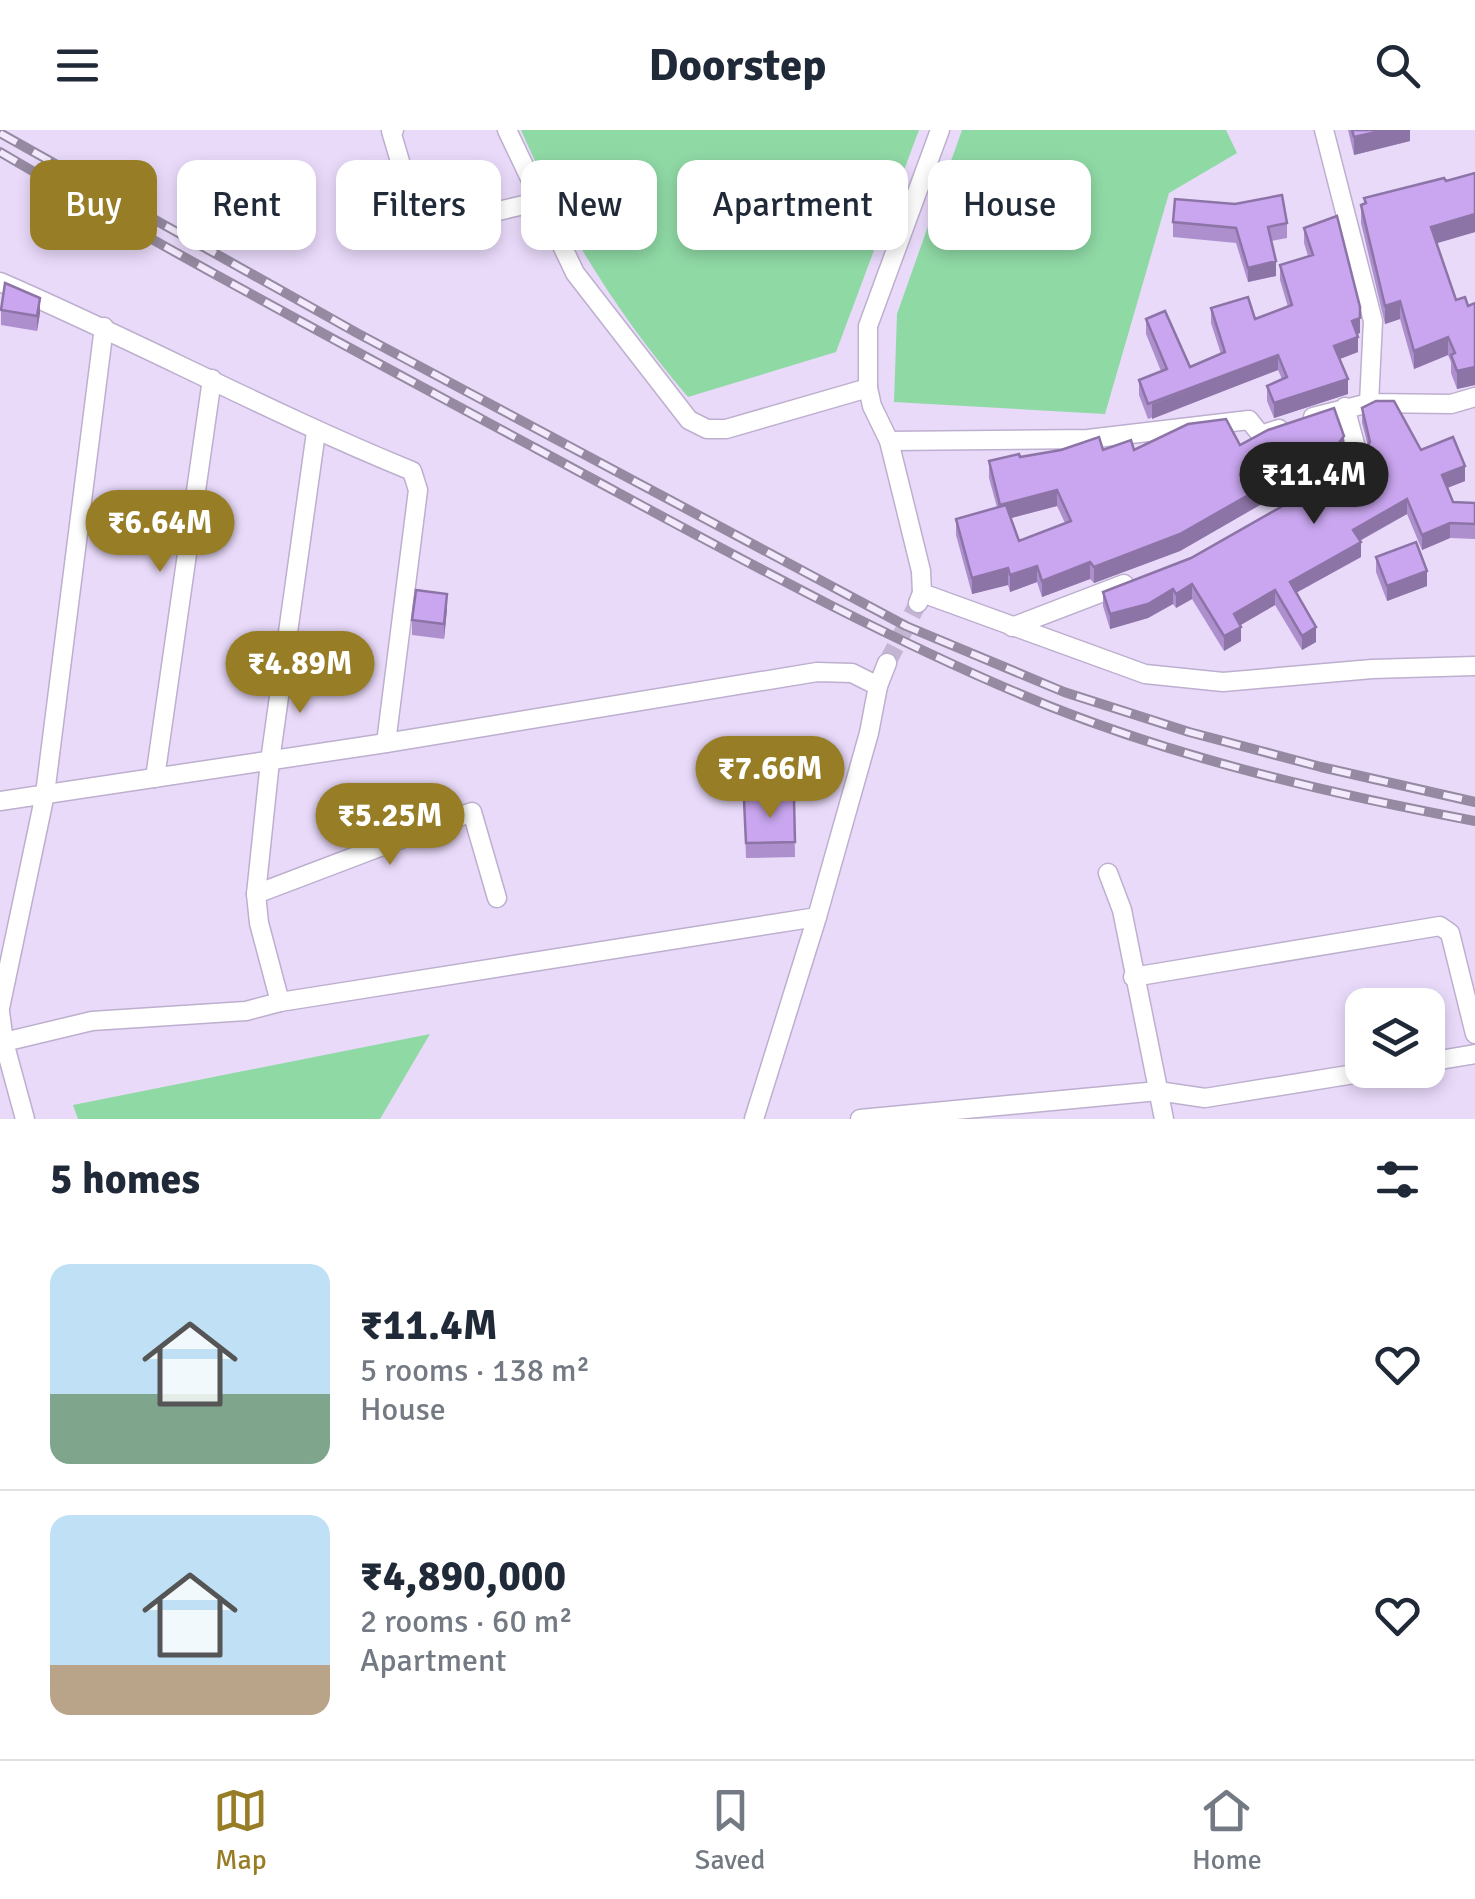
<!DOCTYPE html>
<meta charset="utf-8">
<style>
body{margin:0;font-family:Signika,sans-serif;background:#f2f2f3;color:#1f2937;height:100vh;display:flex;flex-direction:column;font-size:38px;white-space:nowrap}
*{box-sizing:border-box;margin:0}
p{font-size:32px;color:#747a83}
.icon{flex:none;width:55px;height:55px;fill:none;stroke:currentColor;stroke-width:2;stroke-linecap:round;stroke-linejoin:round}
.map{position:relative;height:989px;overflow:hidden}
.side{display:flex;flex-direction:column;background:#fff;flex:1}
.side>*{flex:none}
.guide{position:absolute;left:30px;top:30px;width:1415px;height:90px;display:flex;gap:20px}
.fabs{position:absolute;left:1345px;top:858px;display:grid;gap:20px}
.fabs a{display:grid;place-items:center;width:100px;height:100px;border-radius:20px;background:#fff;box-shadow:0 5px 15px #0003;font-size:50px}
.price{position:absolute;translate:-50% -85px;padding:0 22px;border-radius:35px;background:#977d25;color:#fff;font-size:32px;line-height:65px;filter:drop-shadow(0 2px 5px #0008)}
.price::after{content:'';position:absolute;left:50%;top:60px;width:30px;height:22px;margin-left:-15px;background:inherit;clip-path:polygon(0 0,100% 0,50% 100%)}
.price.selected{background:#222;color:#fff}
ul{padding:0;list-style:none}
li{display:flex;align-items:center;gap:30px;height:250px;padding:0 50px}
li+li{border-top:2px solid #e0e1e3}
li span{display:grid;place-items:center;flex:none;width:280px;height:200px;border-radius:20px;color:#555}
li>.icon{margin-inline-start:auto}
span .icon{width:120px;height:120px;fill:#fffc;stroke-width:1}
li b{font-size:42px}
h2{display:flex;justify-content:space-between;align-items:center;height:120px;padding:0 50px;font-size:42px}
.pill{padding:0 35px;border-radius:20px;background:#fff;box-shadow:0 5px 15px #0003;font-size:35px;line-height:90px}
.pill.selected{background:#977d25;color:#fff}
header{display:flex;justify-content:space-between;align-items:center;height:130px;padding:0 50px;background:#fff;font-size:45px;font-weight:700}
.dock{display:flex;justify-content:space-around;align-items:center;height:140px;border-top:2px solid #e0e1e3;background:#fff;font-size:28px;color:#747a83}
.dock a{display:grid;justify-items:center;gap:5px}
.dock .selected{color:#977d25}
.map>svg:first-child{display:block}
</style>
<header><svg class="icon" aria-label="menu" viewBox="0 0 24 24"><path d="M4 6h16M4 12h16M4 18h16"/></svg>Doorstep<svg class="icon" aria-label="search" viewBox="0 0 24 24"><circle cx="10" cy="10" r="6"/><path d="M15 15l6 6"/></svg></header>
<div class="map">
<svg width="1475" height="989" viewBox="0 0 1475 989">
<rect width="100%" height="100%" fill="#e9dafa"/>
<g fill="#8fd9a5">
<path d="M 521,0 L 919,0 L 836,222 L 688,267 C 618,185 564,99 521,0 Z"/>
<path d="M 962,0 L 1226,0 L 1237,23 L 1169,63 L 1105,284 L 894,272 L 897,184 Z"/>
<path d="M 430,904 L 380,989 L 78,989 L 73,975 Z"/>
</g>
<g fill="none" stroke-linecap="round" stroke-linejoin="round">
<path stroke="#c4b6d2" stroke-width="18" stroke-dasharray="18 9" stroke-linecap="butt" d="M 887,533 L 918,473"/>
<defs>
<g id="minor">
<path d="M 394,0 L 391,1 L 420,99 L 541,71"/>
<path d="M 507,0 L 575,143 L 689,290 L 707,299 L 726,299 L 868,258"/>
<path d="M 1324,0 L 1373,191 L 1369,273 L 1451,274 L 1475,267"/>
<path d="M 0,152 C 139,212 272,284 412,341 L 418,360 L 386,613"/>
<path d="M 1313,287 L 1369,273"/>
<path d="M 889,311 L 1088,309 L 1249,290 L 1261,305 L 1279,299"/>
<path d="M 1329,350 L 1349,338 L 1358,325 L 1345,277"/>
<path d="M 922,463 L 1145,544 L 1223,552 L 1372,539 L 1475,536"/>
<path d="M 918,473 L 922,463 L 921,441 L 889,311 L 872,276 L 868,258 L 868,196 L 940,0"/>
<path d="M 1012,497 L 1124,454"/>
<path d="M 155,648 L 212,249"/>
<path d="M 0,671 L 386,613 L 817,542 L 852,543 L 878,556"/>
<path d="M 1108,743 L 1122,780 L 1164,989"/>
<path d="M 256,764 L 472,682 L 497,768"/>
<path d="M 1133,847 L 1440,796 L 1450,803 L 1475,904"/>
<path d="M 280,872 L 259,793 L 256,764 L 270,631 L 316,302"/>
<path d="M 0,878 L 45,664 L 104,197"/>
<path d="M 0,882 L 4,912 L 25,989"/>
<path d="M 0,913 L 92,891 L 246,881 L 280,872 L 817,787"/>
<path d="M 1428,932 L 1475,924"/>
<path d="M 754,989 L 817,787 L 869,603 L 878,556 L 887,533"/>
<path d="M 860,989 L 1158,961 L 1205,968 L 1379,940"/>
</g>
</defs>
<use href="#minor" stroke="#bdafce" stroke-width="21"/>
<use href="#minor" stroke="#fff" stroke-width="18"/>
<defs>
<g id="rail">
<path d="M 0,3 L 357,203 L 906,496 L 1064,562 L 1189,602 L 1321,637 L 1475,672"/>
<path d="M 0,22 C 177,126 357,222 537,319 C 705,409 872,504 1049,576 C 1185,630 1331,664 1475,691"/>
</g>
</defs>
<use href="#rail" stroke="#958aa1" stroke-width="10"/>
<use href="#rail" stroke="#f3eafe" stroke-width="6" stroke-dasharray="19" stroke-linecap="butt"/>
</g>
<g fill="#ad8fce" fill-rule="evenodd">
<path d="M 1348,0 L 1410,0 L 1410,11 L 1354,25 Z"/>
<path d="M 1475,43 L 1475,102 L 1436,113 L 1456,170 L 1468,176 L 1475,173 L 1475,255 L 1457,259 L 1451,243 L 1451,232 L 1448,225 L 1414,239 L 1400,189 L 1385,194 L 1361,93 L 1361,75 L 1364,73 L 1364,68 L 1446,51 Z"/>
<path d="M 1173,92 L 1287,93 L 1287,108 L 1271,111 L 1276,146 L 1248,152 L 1236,113 L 1173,107 Z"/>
<path d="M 1304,98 L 1360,203 L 1357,204 L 1358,222 L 1340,229 L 1348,264 L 1274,288 L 1267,271 L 1267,256 L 1282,249 L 1278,240 L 1148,289 L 1139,265 L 1139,250 L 1161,241 L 1146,204 L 1146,189 L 1190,237 L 1221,224 L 1211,193 L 1211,178 L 1255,189 L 1288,177 L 1280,150 L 1280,135 L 1308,126 L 1304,113 Z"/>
<path d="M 1,180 L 40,183 L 37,201 L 1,195 Z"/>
<path d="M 1362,278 L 1465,351 L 1447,358 L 1453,372 L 1475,373 L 1475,409 L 1450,408 L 1422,420 L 1407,384 L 1360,411 L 1361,427 L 1296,463 L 1316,512 L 1302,520 L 1275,475 L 1240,495 L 1241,511 L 1224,521 L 1192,469 L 1176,478 L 1173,474 L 1148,488 L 1110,499 L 1103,476 L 1103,462 L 1191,428 L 1353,336 L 1368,316 L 1362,293 Z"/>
<path d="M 1240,315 L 1344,322 L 1338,330 L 1180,421 L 1094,453 L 1090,449 L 1042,467 L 1037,452 L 1010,462 L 1008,455 L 972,464 L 956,405 L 956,389 L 997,377 L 989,348 L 989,331 L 1020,327 L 1103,320 L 1134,320 ZM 1057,376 L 1065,393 L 1019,411 L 1011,388 Z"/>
<path d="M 1376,427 L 1427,456 L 1387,471 L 1376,442 Z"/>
<path d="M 447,479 L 444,509 L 412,505 L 412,490 Z"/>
<path d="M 794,669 L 795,727 L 746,728 L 744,670 Z"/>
</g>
<g fill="#8d74a7">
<path d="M 1385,0 L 1410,0 L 1410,11 L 1354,25 L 1354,7 Z"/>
<path d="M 1475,84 L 1475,102 L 1431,115 L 1431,97 Z"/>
<path d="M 1276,131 L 1276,146 L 1248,152 L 1248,138 Z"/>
<path d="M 40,168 L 40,183 L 37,201 L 37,186 Z"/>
<path d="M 1400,171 L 1400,189 L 1385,194 L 1385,176 Z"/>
<path d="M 1360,177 L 1360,203 L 1352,206 L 1352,191 Z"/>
<path d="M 1358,207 L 1358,222 L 1334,231 L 1334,216 Z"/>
<path d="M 1448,207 L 1448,225 L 1414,239 L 1414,221 Z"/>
<path d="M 1278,225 L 1278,240 L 1152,289 L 1152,274 Z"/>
<path d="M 1475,237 L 1475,255 L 1457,259 L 1457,241 Z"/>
<path d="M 1348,249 L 1348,264 L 1274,288 L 1274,273 Z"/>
<path d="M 1344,306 L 1344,322 L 1338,330 L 1180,421 L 1094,453 L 1094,437 Z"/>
<path d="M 1465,336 L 1465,351 L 1442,360 L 1442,345 Z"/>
<path d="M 1057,360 L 1057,376 L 1000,391 L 1000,375 Z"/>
<path d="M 1407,369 L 1407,384 L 1353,414 L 1353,400 Z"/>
<path d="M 1450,393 L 1450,408 L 1422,420 L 1422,405 Z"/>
<path d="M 1361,412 L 1361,427 L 1290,466 L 1290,452 Z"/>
<path d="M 1090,432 L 1090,449 L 1042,467 L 1042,451 Z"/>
<path d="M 1037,436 L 1037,452 L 1010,462 L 1010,445 Z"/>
<path d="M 1008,438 L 1008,455 L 972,464 L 972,448 Z"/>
<path d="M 1427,441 L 1427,456 L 1387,471 L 1387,456 Z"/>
<path d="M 1192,454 L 1192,469 L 1176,478 L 1176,464 Z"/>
<path d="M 1173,459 L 1173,474 L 1148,488 L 1110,499 L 1110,484 Z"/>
<path d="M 1275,460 L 1275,475 L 1234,499 L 1234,484 Z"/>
<path d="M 447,464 L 447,479 L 444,509 L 444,494 Z"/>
<path d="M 1241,497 L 1241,511 L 1224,521 L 1224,506 Z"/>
<path d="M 1316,497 L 1316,512 L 1302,520 L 1302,506 Z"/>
</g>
<g fill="#c9a6ef" stroke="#8d74a7" stroke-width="2.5">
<path d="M 1352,0 L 1385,0 L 1354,7 Z"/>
<path d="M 1475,43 L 1475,84 L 1431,97 L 1456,170 L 1465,167 L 1468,176 L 1475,173 L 1475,237 L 1457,241 L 1451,225 L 1455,223 L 1448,207 L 1414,221 L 1400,171 L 1385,176 L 1361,75 L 1366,73 L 1364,68 L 1444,48 L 1446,51 Z"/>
<path d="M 1282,65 L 1287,93 L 1268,97 L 1276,131 L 1248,138 L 1236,98 L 1173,92 L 1175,69 L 1235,74 Z"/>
<path d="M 1337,86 L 1360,177 L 1360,188 L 1352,191 L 1358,207 L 1334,216 L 1348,249 L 1274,273 L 1267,256 L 1287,247 L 1278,225 L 1148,274 L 1139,250 L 1167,239 L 1146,189 L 1165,181 L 1190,237 L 1225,222 L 1211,178 L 1248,167 L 1255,189 L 1292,175 L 1280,135 L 1313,125 L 1304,98 Z"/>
<path d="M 5,153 L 40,168 L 37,186 L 1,180 Z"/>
<path d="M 1376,271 L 1394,271 L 1421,320 L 1453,307 L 1465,336 L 1442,345 L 1453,372 L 1475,373 L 1475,394 L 1450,393 L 1422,405 L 1407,369 L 1353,400 L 1361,412 L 1290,452 L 1316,497 L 1302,506 L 1275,460 L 1234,484 L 1241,497 L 1224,506 L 1192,454 L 1176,464 L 1173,459 L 1148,474 L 1110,484 L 1103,462 L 1191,428 L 1353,336 L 1370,312 L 1362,278 Z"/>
<path d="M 1334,278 L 1344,306 L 1338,314 L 1180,404 L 1094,437 L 1090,432 L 1042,451 L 1037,436 L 1010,445 L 1008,438 L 972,448 L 956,389 L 1006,375 L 1019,411 L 1071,391 L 1057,360 L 1000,375 L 989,331 L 1019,324 L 1020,327 L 1061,320 L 1099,307 L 1103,320 L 1131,310 L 1134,320 L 1188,294 L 1226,289 L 1240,315 L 1268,300 Z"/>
<path d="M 1416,412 L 1427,441 L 1387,456 L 1376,427 Z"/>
<path d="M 416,460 L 447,464 L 444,494 L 412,490 Z"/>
<path d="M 794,669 L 795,712 L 746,713 L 744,670 Z"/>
</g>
</svg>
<div class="fabs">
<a><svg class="icon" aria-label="layers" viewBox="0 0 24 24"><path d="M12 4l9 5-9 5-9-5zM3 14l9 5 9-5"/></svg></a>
</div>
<b class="price selected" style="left:1314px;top:397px">₹11.4M</b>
<b class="price" style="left:160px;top:445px">₹6.64M</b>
<b class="price" style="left:300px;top:586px">₹4.89M</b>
<b class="price" style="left:770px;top:691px">₹7.66M</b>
<b class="price" style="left:390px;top:738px">₹5.25M</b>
<div class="guide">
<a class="pill selected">Buy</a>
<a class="pill">Rent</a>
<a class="pill">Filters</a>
<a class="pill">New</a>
<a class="pill">Apartment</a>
<a class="pill">House</a>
</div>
</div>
<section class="side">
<h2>5 homes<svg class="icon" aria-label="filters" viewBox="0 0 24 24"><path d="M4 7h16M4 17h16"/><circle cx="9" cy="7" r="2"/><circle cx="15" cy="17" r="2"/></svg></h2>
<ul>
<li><span style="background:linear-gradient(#bfe0f5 65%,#7fa58c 0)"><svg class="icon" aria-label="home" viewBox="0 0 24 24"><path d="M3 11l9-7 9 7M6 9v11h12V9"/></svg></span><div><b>₹11.4M</b><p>5 rooms · 138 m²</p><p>House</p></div><svg class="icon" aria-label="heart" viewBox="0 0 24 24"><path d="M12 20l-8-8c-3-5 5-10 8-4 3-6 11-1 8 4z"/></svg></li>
<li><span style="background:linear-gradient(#bfe0f5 75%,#b9a48a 0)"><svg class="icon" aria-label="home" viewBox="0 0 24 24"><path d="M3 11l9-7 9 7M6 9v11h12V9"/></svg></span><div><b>₹4,890,000</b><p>2 rooms · 60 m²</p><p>Apartment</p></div><svg class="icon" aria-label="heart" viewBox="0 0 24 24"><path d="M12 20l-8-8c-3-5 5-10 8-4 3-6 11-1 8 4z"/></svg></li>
</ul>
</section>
<nav class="dock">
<a class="selected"><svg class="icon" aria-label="map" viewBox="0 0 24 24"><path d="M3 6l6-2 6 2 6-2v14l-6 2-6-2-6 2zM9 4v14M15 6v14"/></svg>Map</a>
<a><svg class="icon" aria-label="saved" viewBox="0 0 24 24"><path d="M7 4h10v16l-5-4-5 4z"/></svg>Saved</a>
<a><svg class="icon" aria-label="home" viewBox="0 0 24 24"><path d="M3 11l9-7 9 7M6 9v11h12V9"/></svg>Home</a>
</nav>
